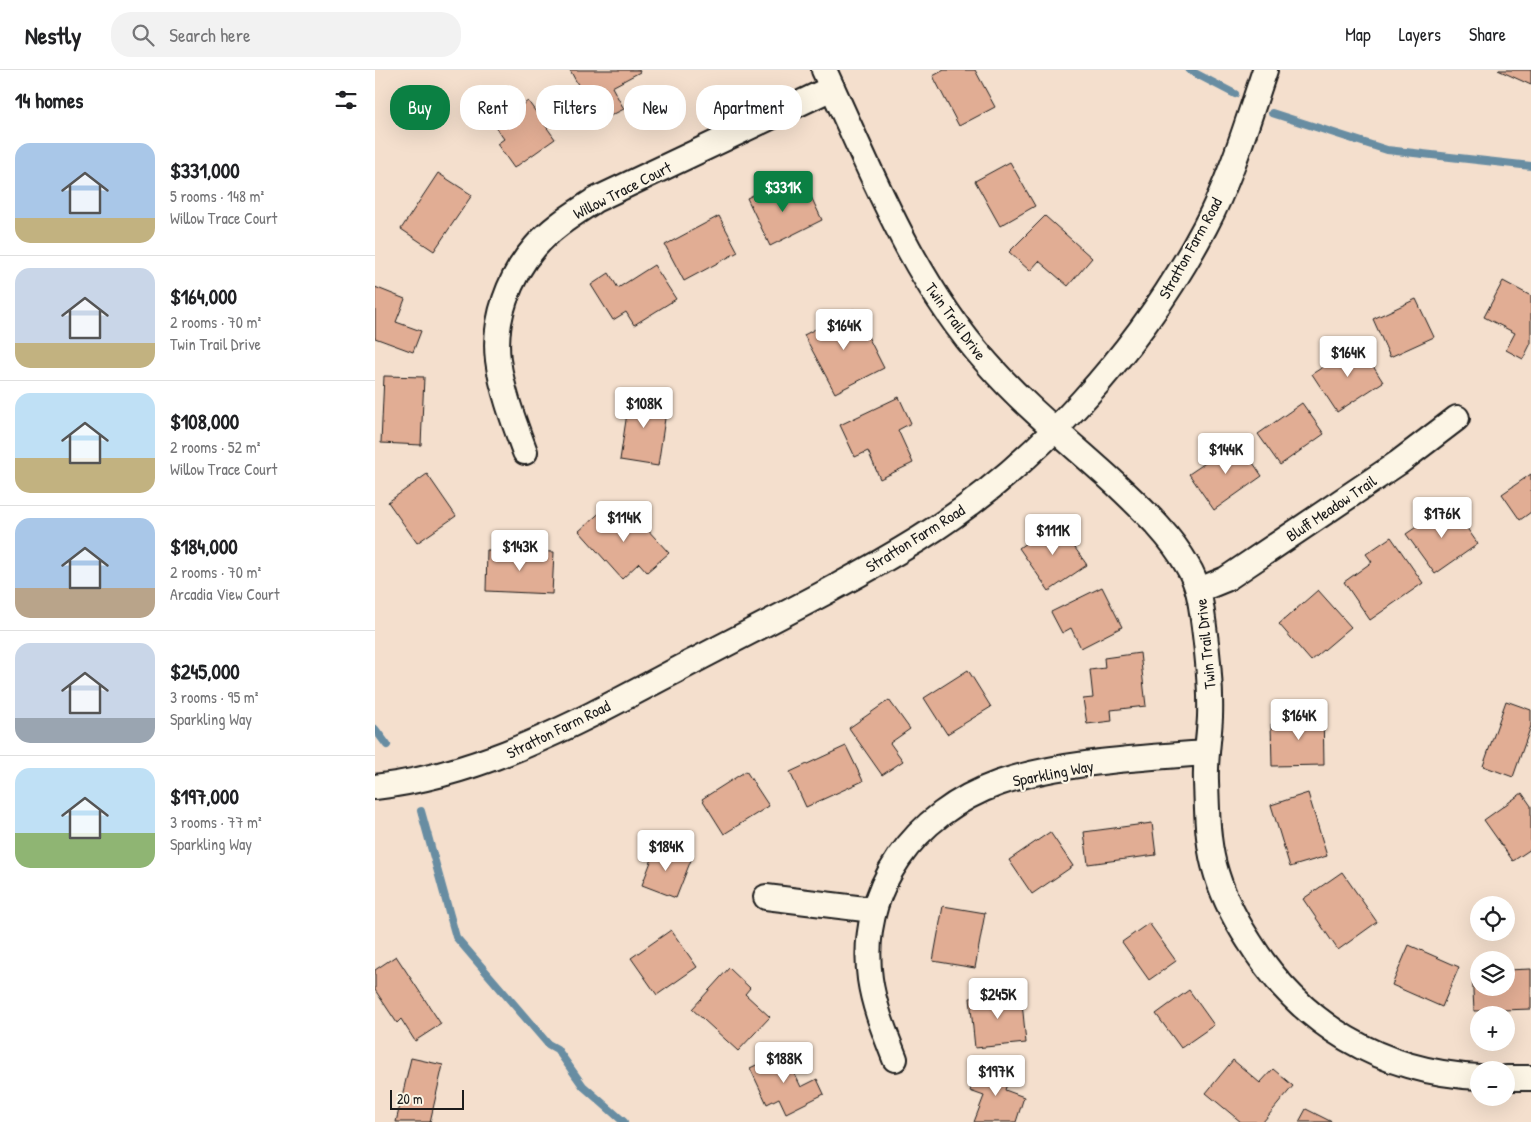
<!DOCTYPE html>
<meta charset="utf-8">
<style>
body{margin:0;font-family:"Patrick Hand",sans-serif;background:#f2f2f2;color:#202124;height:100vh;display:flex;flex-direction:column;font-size:19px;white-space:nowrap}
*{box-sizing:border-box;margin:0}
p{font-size:16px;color:#757577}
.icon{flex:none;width:28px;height:28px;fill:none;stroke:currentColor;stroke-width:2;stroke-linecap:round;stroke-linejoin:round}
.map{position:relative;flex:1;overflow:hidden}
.sheet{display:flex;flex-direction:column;background:#fff;width:375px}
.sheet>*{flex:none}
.guide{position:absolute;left:15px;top:15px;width:475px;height:45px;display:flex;gap:10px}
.buttons{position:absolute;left:1095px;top:826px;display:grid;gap:10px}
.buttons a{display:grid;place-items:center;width:45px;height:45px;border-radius:50%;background:#fff;box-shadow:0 5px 20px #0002;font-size:25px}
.scale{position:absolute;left:15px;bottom:12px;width:74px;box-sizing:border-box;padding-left:5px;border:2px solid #1c1c1c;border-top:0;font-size:14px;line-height:18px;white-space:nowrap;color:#1c1c1c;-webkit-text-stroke:4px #fcf5e5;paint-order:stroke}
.price{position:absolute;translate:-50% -42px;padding:0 11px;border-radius:5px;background:#fff;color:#222;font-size:16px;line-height:32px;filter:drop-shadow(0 1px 2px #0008)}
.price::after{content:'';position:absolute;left:50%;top:30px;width:15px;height:11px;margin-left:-8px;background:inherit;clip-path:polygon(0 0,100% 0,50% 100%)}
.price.on{background:#0b8043;color:#fff}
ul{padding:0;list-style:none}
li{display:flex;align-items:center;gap:15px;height:125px;padding:0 15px}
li+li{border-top:1px solid #e0e0e0}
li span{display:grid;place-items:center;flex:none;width:140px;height:100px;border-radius:15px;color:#555}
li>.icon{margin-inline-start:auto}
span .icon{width:60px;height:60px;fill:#fffc;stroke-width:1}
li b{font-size:21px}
h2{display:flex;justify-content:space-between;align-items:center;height:60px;padding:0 15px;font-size:21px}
.chip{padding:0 18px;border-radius:20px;background:#fff;box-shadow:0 5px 20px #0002;font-size:18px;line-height:45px}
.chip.on{background:#0b8043;color:#fff}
header{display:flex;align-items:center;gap:30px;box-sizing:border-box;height:70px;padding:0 25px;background:#fff;border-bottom:1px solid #e0e0e0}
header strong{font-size:24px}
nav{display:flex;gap:28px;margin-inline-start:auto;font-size:18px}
.search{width:350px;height:45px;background:#f2f2f2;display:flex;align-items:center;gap:12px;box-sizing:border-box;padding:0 18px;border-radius:20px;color:#757577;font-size:19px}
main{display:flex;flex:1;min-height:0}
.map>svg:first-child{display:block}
</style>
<header>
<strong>Nestly</strong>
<div class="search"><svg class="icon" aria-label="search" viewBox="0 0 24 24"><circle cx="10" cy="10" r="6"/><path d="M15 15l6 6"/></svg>Search here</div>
<nav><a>Map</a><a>Layers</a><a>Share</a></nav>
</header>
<main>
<section class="sheet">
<h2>14 homes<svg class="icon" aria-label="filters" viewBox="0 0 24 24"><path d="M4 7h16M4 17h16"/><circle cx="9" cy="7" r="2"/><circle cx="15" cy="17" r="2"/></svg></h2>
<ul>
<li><span style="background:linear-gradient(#a9c7e8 75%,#c2b280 0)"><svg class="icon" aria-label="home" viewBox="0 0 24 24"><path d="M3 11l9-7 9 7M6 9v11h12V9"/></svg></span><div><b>$331,000</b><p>5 rooms · 148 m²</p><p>Willow Trace Court</p></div></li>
<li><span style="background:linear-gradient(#c9d6e8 75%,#c2b280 0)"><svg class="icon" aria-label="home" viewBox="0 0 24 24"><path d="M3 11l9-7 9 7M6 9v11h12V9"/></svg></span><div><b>$164,000</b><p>2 rooms · 70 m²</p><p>Twin Trail Drive</p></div></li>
<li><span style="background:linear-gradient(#bfe0f5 65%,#c2b280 0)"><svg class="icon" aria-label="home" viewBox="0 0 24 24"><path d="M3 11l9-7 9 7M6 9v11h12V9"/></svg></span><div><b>$108,000</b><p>2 rooms · 52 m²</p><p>Willow Trace Court</p></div></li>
<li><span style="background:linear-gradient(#a9c7e8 70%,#b9a48a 0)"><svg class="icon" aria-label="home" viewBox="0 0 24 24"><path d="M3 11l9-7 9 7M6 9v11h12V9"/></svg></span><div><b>$184,000</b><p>2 rooms · 70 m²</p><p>Arcadia View Court</p></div></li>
<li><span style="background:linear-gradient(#c9d6e8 75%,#9aa5b1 0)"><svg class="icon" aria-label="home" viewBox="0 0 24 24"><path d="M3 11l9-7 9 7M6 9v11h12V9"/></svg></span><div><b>$245,000</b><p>3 rooms · 95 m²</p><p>Sparkling Way</p></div></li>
<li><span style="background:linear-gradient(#bfe0f5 65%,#8fb573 0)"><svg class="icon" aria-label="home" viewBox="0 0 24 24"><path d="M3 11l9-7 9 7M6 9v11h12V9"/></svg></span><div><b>$197,000</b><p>3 rooms · 77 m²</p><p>Sparkling Way</p></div></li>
</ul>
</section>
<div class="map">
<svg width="1156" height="1052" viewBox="0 0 1156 1052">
<rect width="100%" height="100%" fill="#f4dfcd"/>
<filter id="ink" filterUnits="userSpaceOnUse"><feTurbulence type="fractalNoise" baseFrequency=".02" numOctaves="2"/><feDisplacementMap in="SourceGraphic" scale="10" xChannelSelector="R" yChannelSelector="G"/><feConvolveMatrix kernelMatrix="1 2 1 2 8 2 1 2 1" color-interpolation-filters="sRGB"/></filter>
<g filter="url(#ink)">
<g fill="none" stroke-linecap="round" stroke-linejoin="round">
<g stroke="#688da2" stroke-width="8">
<path d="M 814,0 L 860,24"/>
<path d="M 897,43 L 1012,80 L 1156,96"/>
<path d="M 0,659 L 12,675"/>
<path d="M 46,741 L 81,867 L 173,974 L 182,979 L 208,1016 L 249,1052"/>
</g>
</g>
<g fill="#e1ad94" stroke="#1c1c1c">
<path d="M 195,0 L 264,0 L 265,2 L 237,17 L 249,39 L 223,52 Z"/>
<path d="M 569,0 L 600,0 L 620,37 L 584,56 L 558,6 Z"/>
<path d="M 1123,0 L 1156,0 L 1156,15 Z"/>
<path d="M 153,31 L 180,69 L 139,98 L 122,74 L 129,69 L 119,55 Z"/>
<path d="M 635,92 L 660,136 L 625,156 L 600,111 Z"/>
<path d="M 63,103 L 97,125 L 59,181 L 26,159 Z"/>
<path d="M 399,115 L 407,130 L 432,118 L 447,150 L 395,176 L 372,128 Z"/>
<path d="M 344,146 L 363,182 L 309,211 L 290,175 Z"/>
<path d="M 670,146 L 717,188 L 693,216 L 664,191 L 655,201 L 634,182 Z"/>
<path d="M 279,195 L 301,229 L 259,255 L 251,242 L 238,250 L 216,215 L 234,203 L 243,218 Z"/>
<path d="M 1128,211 L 1156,226 L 1156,273 L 1148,289 L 1131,280 L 1140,263 L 1109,247 Z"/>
<path d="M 0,217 L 30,229 L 21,252 L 46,261 L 38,282 L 0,268 Z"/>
<path d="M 1041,229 L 1059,267 L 1015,287 L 998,249 Z"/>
<path d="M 479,239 L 509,298 L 460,323 L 429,265 Z"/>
<path d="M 984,274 L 1008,312 L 962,342 L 937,304 Z"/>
<path d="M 9,306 L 49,307 L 46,375 L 6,373 Z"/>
<path d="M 255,323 L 293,328 L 283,396 L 245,390 Z"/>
<path d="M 524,327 L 536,353 L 523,360 L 538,393 L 505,409 L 493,381 L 480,387 L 465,355 Z"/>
<path d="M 927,333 L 949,364 L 905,395 L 883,364 Z"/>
<path d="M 863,371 L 887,406 L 839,440 L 814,404 Z"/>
<path d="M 52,404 L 81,446 L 42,473 L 13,432 Z"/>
<path d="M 1156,404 L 1156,442 L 1145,450 L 1127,424 Z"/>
<path d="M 1075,434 L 1103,474 L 1060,504 L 1031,464 Z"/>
<path d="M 229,439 L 244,456 L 258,444 L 294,483 L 272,502 L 264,493 L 247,509 L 204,461 Z"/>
<path d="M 681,451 L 712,495 L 674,521 L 644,478 Z"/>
<path d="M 1016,467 L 1048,513 L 995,550 L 969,512 L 997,492 L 991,484 Z"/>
<path d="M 112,480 L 179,482 L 177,524 L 111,521 Z"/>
<path d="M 727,517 L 747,557 L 706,578 L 696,558 L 687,563 L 676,542 Z"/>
<path d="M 943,520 L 976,557 L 936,591 L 904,554 Z"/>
<path d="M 765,583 L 771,636 L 736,640 L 737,651 L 712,654 L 708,629 L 718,628 L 715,600 L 730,598 L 729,588 Z"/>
<path d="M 593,600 L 616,637 L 572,664 L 549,628 Z"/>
<path d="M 514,630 L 535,659 L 515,673 L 528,691 L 507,705 L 474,658 Z"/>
<path d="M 1131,631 L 1156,640 L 1156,656 L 1138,707 L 1108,696 Z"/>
<path d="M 933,637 L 948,637 L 949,695 L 897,696 L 896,654 L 933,653 Z"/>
<path d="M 471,676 L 488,711 L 431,737 L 415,702 Z"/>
<path d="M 371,701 L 394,736 L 349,764 L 327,729 Z"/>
<path d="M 933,723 L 952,786 L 915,797 L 896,735 Z"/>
<path d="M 1147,723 L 1156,736 L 1156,779 L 1138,791 L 1109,750 Z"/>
<path d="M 777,753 L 781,785 L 713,794 L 709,762 Z"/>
<path d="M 675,762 L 698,796 L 657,824 L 634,790 Z"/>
<path d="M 282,776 L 316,790 L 301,828 L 267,815 Z"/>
<path d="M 967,802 L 1002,852 L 963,880 L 928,829 Z"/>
<path d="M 568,836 L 610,843 L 600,898 L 558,891 Z"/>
<path d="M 774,853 L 801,891 L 774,910 L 747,872 Z"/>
<path d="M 296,860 L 322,897 L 282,925 L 256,888 Z"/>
<path d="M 1034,875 L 1084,897 L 1067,937 L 1017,915 Z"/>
<path d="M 21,886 L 66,954 L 40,971 L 26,949 L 22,953 L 0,920 L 0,900 Z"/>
<path d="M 354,898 L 375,918 L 370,924 L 395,947 L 363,981 L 317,939 Z"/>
<path d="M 1156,899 L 1156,939 L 1099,941 L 1097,901 L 1104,901 L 1104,918 L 1131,918 L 1131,900 Z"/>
<path d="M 814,920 L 839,955 L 806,978 L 781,944 Z"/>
<path d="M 646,922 L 651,973 L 600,978 L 595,928 Z"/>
<path d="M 409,982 L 426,1017 L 442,1009 L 449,1024 L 411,1043 L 404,1028 L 392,1034 L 375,998 Z"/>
<path d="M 36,988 L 68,995 L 55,1052 L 21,1052 Z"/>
<path d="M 858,990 L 885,1013 L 898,999 L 918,1016 L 888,1052 L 866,1052 L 831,1023 Z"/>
<path d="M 604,995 L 635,1006 L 630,1020 L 649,1027 L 641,1052 L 599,1052 L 609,1026 L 595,1021 Z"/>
<path d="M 931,1039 L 957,1052 L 924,1052 Z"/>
</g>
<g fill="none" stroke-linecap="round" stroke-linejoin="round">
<defs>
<g id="minor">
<path d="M 449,0 C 496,101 537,209 612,293 C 652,339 700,376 744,417 C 769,441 795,465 812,495 C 824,514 826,534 829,557 C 833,587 836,616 835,647 C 834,669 830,689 831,711 C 832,739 832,768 839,795 C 846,822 859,848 874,871 C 926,955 1006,1002 1104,1007"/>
<path d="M 150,382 C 139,352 127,321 123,290 C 118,250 134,207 160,177 C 177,157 199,144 220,130 L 457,18"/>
<path d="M 824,520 L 851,509 L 1023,393 L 1082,348"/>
<path d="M 0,717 C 115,704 216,645 317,592 C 393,552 471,514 544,469 C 661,396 766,279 830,157 C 856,108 872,53 890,0"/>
<path d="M 391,827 L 498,840"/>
<path d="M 520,989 C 510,963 499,937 495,909 C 483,819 540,743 624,713 C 685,692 766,688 831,683"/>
<path d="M 1131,1008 L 1156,1008"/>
</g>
</defs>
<use href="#minor" stroke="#1c1c1c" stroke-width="28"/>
<use href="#minor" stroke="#fcf5e5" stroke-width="24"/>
</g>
</g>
<g text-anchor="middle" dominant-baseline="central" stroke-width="4.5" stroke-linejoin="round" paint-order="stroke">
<g font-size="16" fill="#1c1c1c" stroke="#fcf5e5">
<text transform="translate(247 120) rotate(-27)">Willow Trace Court</text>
<text transform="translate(815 178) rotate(-61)">Stratton Farm Road</text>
<text transform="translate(581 251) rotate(54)">Twin Trail Drive</text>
<text transform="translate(956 438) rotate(-34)">Bluff Meadow Trail</text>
<text transform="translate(540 468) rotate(-32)">Stratton Farm Road</text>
<text transform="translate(830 574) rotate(-96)">Twin Trail Drive</text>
<text transform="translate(183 659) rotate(-26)">Stratton Farm Road</text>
<text transform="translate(678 703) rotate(-11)">Sparkling Way</text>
</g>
</g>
</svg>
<div class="buttons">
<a><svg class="icon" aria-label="locate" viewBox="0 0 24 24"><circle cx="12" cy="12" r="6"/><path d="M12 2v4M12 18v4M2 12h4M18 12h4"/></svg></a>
<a><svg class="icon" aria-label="layers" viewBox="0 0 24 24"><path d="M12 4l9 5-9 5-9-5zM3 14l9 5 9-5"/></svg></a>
<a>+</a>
<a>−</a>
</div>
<div class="scale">20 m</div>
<b class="price on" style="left:408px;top:143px">$331K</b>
<b class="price" style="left:469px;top:281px">$164K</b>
<b class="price" style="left:973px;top:308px">$164K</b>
<b class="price" style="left:269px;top:359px">$108K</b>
<b class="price" style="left:851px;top:405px">$144K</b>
<b class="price" style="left:1067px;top:469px">$176K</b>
<b class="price" style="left:249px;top:473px">$114K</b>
<b class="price" style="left:678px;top:486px">$111K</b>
<b class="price" style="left:145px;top:502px">$143K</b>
<b class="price" style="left:924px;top:671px">$164K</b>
<b class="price" style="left:291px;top:802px">$184K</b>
<b class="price" style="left:623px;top:950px">$245K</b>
<b class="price" style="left:409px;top:1014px">$188K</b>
<b class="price" style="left:621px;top:1027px">$197K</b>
<div class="guide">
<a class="chip on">Buy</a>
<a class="chip">Rent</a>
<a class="chip">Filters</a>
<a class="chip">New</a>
<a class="chip">Apartment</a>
</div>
</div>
</main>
